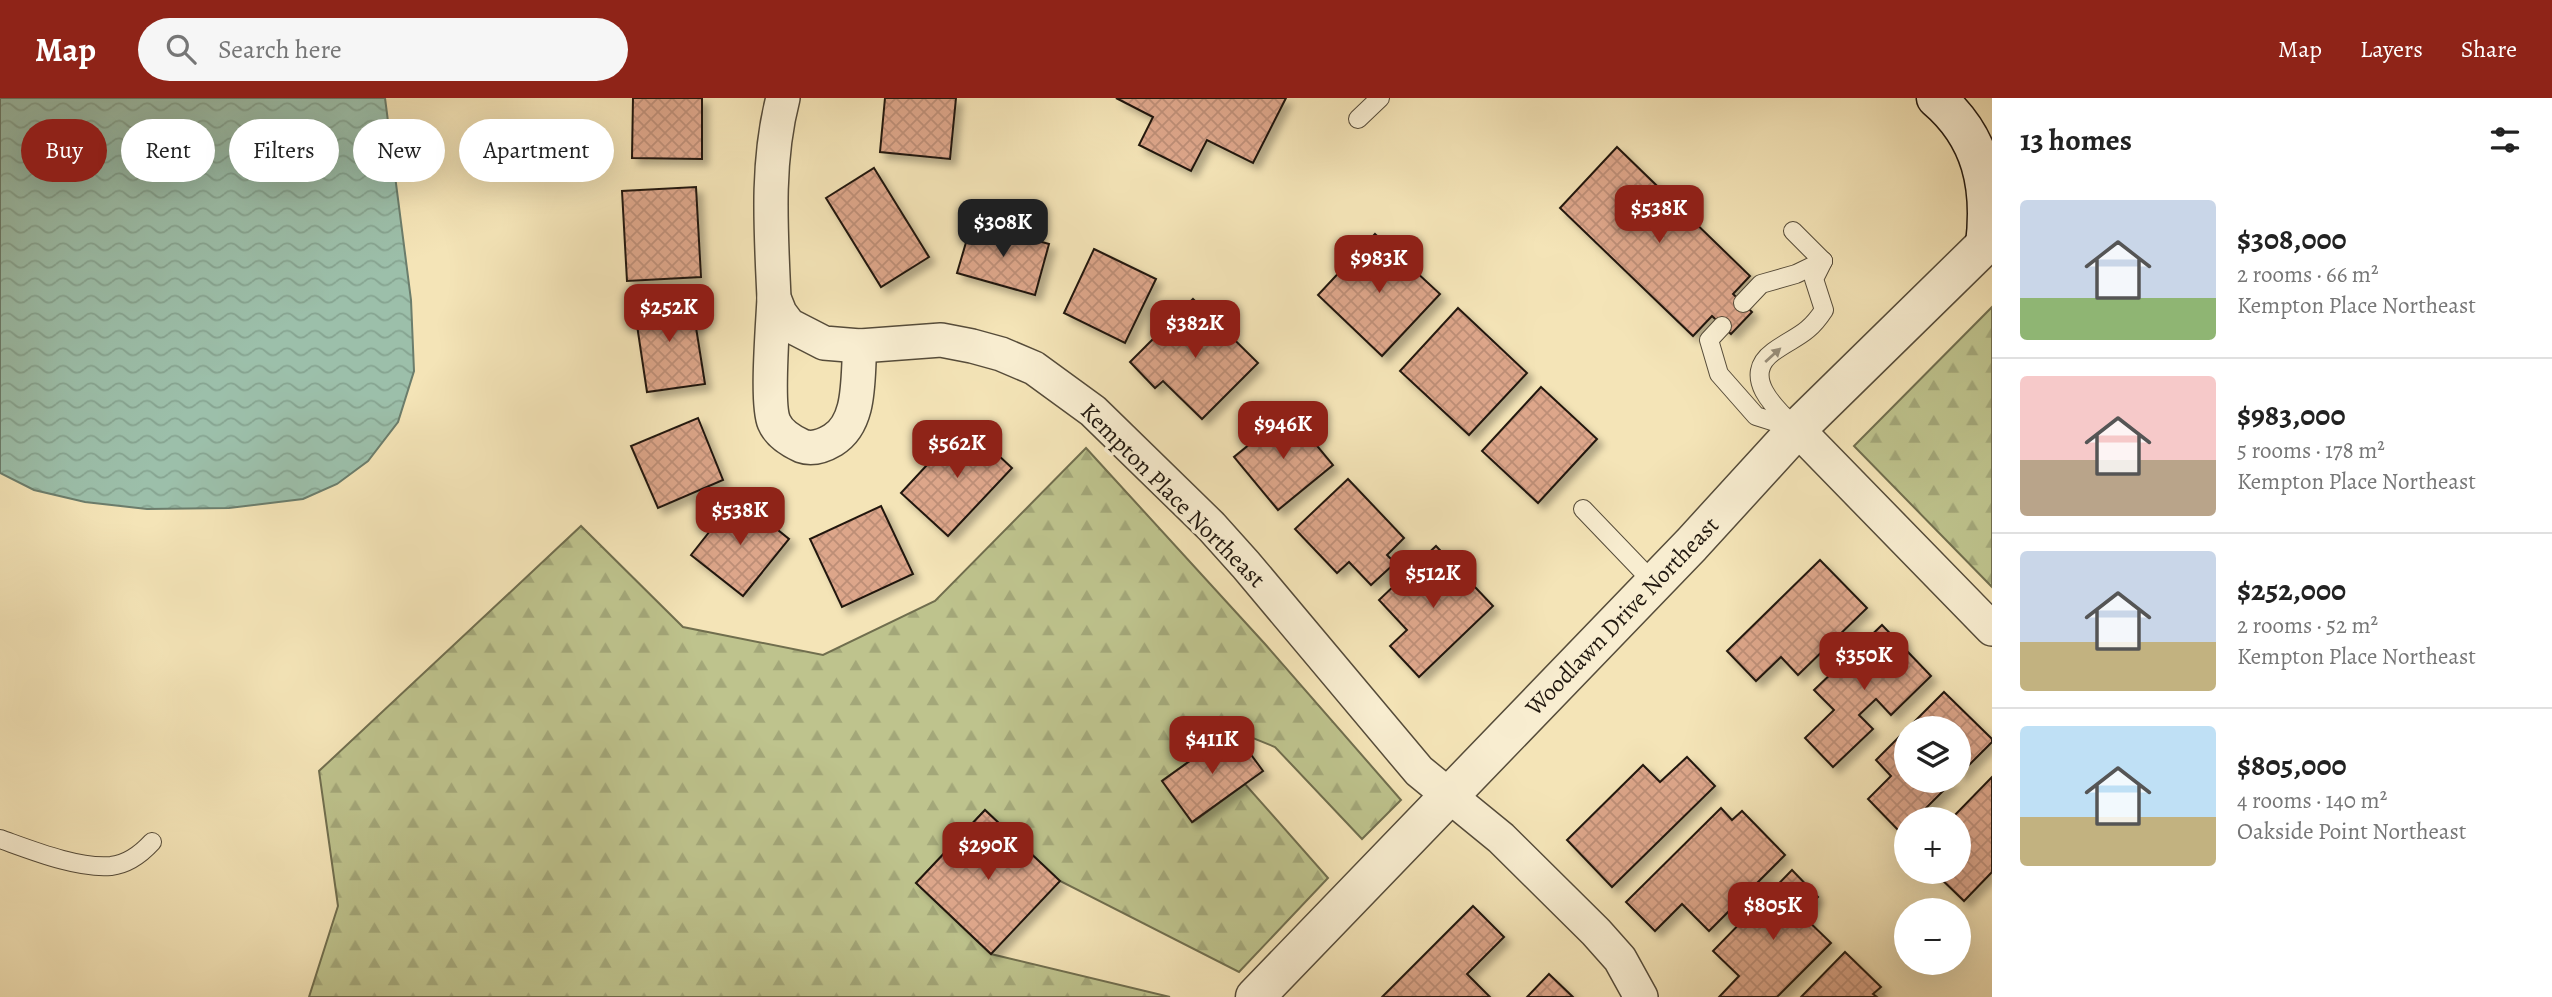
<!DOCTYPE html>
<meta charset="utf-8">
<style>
body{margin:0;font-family:Alegreya,serif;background:#f6f6f6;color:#222;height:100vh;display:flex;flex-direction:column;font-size:26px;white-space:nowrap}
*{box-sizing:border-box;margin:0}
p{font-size:23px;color:#767676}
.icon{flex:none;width:38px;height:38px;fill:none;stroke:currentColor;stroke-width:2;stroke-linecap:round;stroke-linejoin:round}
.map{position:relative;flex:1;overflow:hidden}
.panel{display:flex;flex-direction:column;background:#fff;width:560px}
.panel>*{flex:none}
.banner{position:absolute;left:21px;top:21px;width:665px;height:63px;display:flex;gap:14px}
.buttons{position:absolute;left:1894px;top:618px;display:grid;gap:14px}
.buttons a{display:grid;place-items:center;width:77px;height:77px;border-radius:50%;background:#fff;box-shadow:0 7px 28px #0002;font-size:35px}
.price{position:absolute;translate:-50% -60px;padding:0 16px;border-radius:14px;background:#8f2418;color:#fff;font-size:23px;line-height:46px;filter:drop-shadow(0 2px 4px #0008)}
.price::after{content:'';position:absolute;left:50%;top:42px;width:21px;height:16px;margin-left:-10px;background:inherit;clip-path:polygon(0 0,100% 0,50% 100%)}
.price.active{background:#222;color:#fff}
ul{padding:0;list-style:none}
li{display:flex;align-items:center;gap:21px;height:175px;padding:0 28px}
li+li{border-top:2px solid #e0e0e0}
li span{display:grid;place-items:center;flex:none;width:196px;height:140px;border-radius:7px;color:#555}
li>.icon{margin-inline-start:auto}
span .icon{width:84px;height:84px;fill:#fffc;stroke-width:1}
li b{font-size:30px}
h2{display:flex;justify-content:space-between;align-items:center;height:84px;padding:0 28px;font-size:30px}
.pill{padding:0 24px;border-radius:32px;background:#fff;box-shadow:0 7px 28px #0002;font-size:24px;line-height:63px}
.pill.active{background:#8f2418;color:#fff}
header{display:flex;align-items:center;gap:42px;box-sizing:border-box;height:98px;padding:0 35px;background:#8f2418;color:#fff}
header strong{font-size:33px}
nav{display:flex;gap:38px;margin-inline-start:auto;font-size:24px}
.search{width:490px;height:63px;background:#f6f6f6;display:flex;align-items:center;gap:18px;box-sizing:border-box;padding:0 24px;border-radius:38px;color:#767676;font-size:26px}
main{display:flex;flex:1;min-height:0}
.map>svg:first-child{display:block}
</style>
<header>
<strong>Map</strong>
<div class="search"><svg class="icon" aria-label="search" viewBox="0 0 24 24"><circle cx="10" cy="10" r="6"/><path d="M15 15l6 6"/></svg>Search here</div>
<nav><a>Map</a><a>Layers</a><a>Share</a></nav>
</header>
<main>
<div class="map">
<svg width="1992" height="899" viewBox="0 0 1992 899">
<defs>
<pattern id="forest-firs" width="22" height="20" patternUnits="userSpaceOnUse" patternTransform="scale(1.75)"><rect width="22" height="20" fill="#bec38d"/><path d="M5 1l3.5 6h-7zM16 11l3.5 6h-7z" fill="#a3a779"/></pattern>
<pattern id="water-waves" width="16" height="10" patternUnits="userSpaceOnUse" patternTransform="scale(1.75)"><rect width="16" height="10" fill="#9cbfaa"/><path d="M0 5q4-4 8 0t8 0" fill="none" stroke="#86a491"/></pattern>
<pattern id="building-cross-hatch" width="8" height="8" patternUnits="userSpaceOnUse" patternTransform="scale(1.75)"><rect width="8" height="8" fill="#dda68a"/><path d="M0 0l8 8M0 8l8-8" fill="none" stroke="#bd8e76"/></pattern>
<filter id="shadow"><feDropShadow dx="6" dy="6" stdDeviation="3.5" flood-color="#0004"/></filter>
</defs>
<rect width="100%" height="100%" fill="#f4e4b7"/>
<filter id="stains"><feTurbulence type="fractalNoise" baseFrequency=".00286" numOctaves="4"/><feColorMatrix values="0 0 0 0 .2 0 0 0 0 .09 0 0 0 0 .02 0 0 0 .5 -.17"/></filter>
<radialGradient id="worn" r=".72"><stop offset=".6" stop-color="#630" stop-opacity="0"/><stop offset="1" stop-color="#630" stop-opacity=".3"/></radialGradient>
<g fill="url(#forest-firs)" stroke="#706e4e" stroke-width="2">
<path d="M 1992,209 L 1992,489 L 1854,348 Z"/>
<path d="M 1086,350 L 1265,546 L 1401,702 L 1362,741 L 1275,649 L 1233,632 L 1163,682 L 1193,724 L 1245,686 L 1328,780 L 1239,874 L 1060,783 L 985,712 L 916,785 L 991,856 L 1170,899 L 309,899 L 338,808 L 319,673 L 581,428 L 683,529 L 823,557 L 935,503 Z"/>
</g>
<path fill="url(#water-waves)" stroke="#6b7d6c" stroke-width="2" d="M 0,0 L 385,0 L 411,202 L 414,273 L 398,324 L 368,363 L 337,386 L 303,401 L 229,410 L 147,411 L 85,404 L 34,392 L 0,375 Z"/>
<g fill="url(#building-cross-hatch)" stroke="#221910" stroke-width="2" filter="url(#shadow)">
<path d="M 633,0 L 702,0 L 702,61 L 632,60 Z"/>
<path d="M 885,0 L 956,0 L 950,61 L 880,54 Z"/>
<path d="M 1116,0 L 1286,0 L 1253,65 L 1207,42 L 1191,73 L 1139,47 L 1153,19 Z"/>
<path d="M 1617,49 L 1750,178 L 1733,196 L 1752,214 L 1731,236 L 1712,218 L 1693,238 L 1560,110 Z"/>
<path d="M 874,70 L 929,159 L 881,189 L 826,100 Z"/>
<path d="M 696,89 L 701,179 L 627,183 L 622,93 Z"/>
<path d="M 972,124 L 1049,146 L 1035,197 L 957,175 Z"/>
<path d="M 1375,136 L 1440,196 L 1382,258 L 1318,197 Z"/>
<path d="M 1094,151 L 1156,181 L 1125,245 L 1064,215 Z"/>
<path d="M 691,198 L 705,286 L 647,294 L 634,207 Z"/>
<path d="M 1193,201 L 1258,265 L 1202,321 L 1163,283 L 1155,290 L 1130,264 Z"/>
<path d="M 1458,210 L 1527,275 L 1469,337 L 1400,273 Z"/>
<path d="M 1541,289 L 1597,341 L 1538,405 L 1482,353 Z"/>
<path d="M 1289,314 L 1333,367 L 1278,412 L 1234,359 Z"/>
<path d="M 698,320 L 723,382 L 658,410 L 631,348 Z"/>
<path d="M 965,326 L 1012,370 L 948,438 L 901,395 Z"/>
<path d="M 1348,381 L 1404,440 L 1387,457 L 1395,465 L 1371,487 L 1349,464 L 1337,475 L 1295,431 Z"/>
<path d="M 737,399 L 789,441 L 743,498 L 691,457 Z"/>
<path d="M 881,408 L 913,476 L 842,509 L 810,441 Z"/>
<path d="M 1436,448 L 1493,508 L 1419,579 L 1390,548 L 1407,532 L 1379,502 Z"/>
<path d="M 1820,462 L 1867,510 L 1798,577 L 1781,559 L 1756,583 L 1727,553 Z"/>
<path d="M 1882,527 L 1931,578 L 1891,617 L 1876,601 L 1859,617 L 1873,631 L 1833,669 L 1805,640 L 1834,612 L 1814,592 Z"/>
<path d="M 1944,594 L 1992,641 L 1992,644 L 1958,678 L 1958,630 L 1908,630 Z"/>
<path d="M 1233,632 L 1263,673 L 1192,724 L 1162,683 Z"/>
<path d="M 1906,632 L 1906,682 L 1954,682 L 1915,721 L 1906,721 L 1906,730 L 1901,735 L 1868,701 L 1891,678 L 1876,662 Z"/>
<path d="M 1687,659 L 1715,688 L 1612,789 L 1567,742 L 1643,667 L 1660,684 Z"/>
<path d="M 1992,679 L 1992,774 L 1964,803 L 1934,774 L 1958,774 L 1958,721 L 1951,721 Z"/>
<path d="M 1721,710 L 1732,722 L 1742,713 L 1785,757 L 1709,833 L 1682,806 L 1655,833 L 1626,804 Z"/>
<path d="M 985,712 L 1060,783 L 991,856 L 916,785 Z"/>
<path d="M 1792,772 L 1818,799 L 1801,816 L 1831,845 L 1777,899 L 1719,899 L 1739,878 L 1713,853 Z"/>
<path d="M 1473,808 L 1504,839 L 1467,876 L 1490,899 L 1382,899 Z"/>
<path d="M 1845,854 L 1881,889 L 1873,896 L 1877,899 L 1801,899 Z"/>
<path d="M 1549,876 L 1573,899 L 1527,899 Z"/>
</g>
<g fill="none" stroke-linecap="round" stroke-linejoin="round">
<defs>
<g id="service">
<path d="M 1358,21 L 1380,0"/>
<path d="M 1793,133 L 1823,163"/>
<path d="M 1743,205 L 1761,186 L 1796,176 L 1823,163"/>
<path d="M 1722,228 L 1709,242 L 1719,276 L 1756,318 L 1794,330"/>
<path d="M 1797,331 C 1778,313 1739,279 1773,254 C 1795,238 1807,238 1824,212 L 1814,181 L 1823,163"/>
<path d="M 1583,411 L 1654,485"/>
<path d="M 0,741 C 31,752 78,771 111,768 C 128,766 141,756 152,744"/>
</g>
<g id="minor">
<path d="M 783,0 C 766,65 771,133 774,200 L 780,215 L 789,227 L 824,245 L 860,248 L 941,242 L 972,248 L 1001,256 L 1034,270 L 1093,313 L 1211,428 L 1246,467 L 1419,673 L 1501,740 L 1596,834 L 1620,861 L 1641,899"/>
<path d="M 774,200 C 773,225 766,305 774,324 C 779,336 791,343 802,348 C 813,352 823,348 833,342 C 862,324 857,279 860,248"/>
<path d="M 1797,331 L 1992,531"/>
</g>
<path id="tertiary" d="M 1255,899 L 1691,447 L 1797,331 L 1992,140"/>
<path id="secondary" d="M 1936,0 C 1982,39 1992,89 1985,147"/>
</defs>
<use href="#service" stroke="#564c3a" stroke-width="20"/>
<use href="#minor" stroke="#564c3a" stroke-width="36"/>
<use href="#tertiary" stroke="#564c3a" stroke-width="41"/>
<use href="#secondary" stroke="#221910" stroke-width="41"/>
<use href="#service" stroke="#f8edd0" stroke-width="18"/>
<use href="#minor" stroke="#f8edd0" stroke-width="33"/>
<use href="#tertiary" stroke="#f8edd0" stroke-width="38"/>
<use href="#secondary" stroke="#f8edd0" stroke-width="38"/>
</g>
<defs><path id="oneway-solid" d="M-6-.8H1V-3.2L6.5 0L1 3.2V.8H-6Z" transform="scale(1.75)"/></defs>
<use fill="#988e7a" href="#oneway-solid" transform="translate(1773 257) rotate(-42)"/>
<g text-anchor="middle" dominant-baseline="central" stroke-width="7" stroke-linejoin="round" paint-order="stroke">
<g font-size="24" fill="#221910" stroke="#f8edd0">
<text transform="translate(1173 397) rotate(45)">Kempton Place Northeast</text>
<text transform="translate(1622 518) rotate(-46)">Woodlawn Drive Northeast</text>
</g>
</g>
<rect width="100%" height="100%" filter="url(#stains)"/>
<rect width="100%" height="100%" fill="url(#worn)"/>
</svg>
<div class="buttons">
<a><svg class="icon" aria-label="layers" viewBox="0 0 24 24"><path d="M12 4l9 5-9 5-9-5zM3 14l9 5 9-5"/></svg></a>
<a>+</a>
<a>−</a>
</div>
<b class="price" style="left:1659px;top:147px">$538K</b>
<b class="price active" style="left:1003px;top:161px">$308K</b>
<b class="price" style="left:1379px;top:197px">$983K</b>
<b class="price" style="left:669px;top:246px">$252K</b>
<b class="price" style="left:1195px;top:262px">$382K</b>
<b class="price" style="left:1283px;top:363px">$946K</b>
<b class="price" style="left:957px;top:382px">$562K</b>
<b class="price" style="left:740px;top:449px">$538K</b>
<b class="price" style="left:1433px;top:512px">$512K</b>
<b class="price" style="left:1864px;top:594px">$350K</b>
<b class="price" style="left:1212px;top:678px">$411K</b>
<b class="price" style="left:988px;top:784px">$290K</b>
<b class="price" style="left:1773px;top:844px">$805K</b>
<div class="banner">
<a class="pill active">Buy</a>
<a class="pill">Rent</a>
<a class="pill">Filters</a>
<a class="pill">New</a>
<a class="pill">Apartment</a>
</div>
</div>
<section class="panel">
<h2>13 homes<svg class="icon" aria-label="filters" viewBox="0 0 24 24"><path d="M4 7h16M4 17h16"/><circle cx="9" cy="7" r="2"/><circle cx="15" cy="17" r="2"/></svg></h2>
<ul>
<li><span style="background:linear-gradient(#c9d6e8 70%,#8fb573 0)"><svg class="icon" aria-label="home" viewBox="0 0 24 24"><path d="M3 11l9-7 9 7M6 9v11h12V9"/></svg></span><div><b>$308,000</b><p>2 rooms · 66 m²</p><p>Kempton Place Northeast</p></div></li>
<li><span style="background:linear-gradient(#f6c9c9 60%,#b9a48a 0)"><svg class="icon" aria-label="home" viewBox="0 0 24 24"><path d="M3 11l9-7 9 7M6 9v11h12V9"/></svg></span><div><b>$983,000</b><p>5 rooms · 178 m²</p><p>Kempton Place Northeast</p></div></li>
<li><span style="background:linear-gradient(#c9d6e8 65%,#c2b280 0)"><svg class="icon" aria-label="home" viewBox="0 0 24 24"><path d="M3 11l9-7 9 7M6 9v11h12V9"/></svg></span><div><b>$252,000</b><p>2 rooms · 52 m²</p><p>Kempton Place Northeast</p></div></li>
<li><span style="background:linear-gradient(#bfe0f5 65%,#c2b280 0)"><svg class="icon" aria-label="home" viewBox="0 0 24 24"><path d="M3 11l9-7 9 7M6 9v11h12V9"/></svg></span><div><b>$805,000</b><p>4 rooms · 140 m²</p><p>Oakside Point Northeast</p></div></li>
</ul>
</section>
</main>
